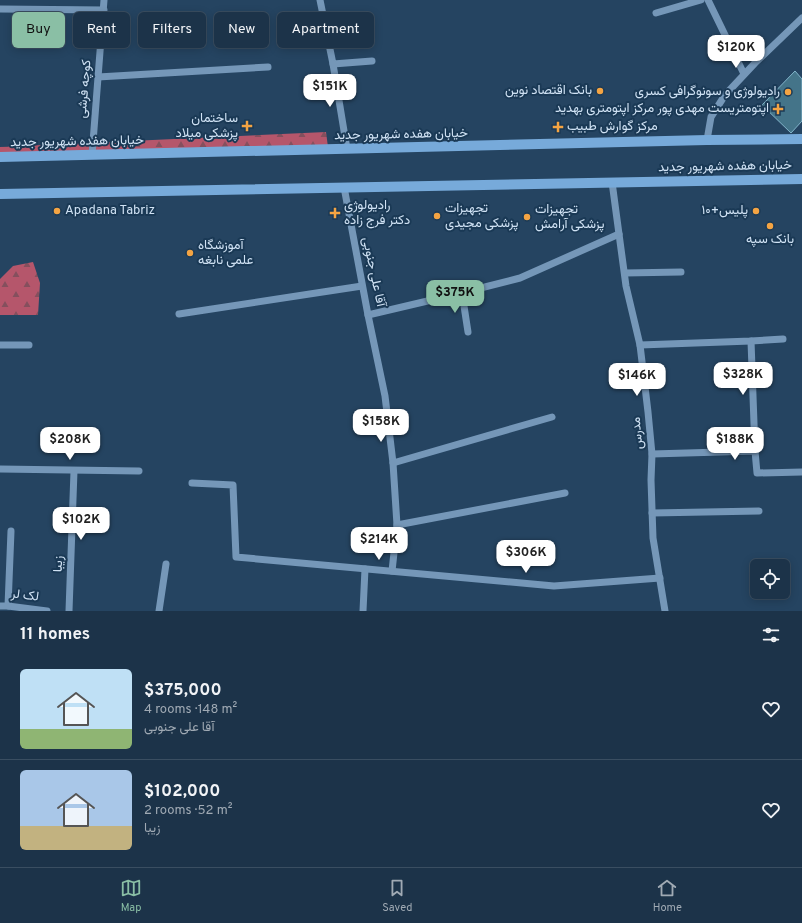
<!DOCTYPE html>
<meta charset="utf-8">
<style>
body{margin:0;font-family:Overpass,Vazirmatn,sans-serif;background:#293f53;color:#f1f3f6;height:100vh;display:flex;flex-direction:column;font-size:15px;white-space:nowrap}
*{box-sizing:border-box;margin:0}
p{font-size:13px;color:#a0aab4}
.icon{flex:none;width:22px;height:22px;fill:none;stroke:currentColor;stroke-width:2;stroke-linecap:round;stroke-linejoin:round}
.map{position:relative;height:611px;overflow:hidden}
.panel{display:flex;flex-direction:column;background:#1c3349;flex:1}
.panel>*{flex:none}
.hud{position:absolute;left:12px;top:12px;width:400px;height:36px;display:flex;gap:8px}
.buttons{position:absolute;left:750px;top:559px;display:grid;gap:8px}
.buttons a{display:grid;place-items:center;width:40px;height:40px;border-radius:6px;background:#1c3349;box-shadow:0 2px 10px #0003,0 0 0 1px #3a4e61;font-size:20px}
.price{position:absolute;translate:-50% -34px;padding:0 9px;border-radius:8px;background:#fff;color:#222;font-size:13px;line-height:26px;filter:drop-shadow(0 1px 2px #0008)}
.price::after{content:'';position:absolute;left:50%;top:24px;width:12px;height:9px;margin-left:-6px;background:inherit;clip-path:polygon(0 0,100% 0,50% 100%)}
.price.selected{background:#8abfa5;color:#111}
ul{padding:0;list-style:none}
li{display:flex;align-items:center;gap:12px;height:100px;padding:0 20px}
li+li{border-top:1px solid #3a4e61}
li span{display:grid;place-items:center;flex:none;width:112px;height:80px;border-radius:6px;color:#555}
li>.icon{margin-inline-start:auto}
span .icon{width:48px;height:48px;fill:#fffc;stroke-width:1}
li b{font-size:17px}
h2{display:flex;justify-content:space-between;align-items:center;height:48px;padding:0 20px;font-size:17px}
.tag{padding:0 14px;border-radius:6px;background:#1c3349;box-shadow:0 2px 10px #0003,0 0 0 1px #3a4e61;font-size:14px;line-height:36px}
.tag.selected{background:#8abfa5;color:#111}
.menu{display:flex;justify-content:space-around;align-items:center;height:56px;border-top:1px solid #3a4e61;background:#1c3349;font-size:11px;color:#a0aab4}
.menu a{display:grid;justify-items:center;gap:2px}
.menu .selected{color:#8abfa5}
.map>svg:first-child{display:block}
</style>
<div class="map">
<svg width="802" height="611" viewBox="0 0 802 611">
<defs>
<pattern id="forest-firs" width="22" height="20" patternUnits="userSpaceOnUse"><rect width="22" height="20" fill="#b5566b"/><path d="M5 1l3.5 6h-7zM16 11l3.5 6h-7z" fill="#854f5d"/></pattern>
</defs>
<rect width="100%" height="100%" fill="#254461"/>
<g fill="url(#forest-firs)">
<path d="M 326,132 L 328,147 L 0,157 L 0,147 Z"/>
<path d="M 33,262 L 40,283 L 38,315 L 0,315 L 0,279 L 13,266 Z"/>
</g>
<path fill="#447489" stroke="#82b4ca" d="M 795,71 L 802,79 L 802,121 L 791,133 L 762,105 Z"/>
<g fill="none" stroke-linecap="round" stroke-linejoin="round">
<g stroke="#7597b8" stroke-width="7">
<path d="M 320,0 L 333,64 L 372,61"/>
<path d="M 708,0 L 744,74"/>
<path d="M 0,9 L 104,10"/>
<path d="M 656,13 L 701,0"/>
<path d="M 333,64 L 347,149"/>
<path d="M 98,77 L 268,67"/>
<path d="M 707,140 L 711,117 L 725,95 L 755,63 L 802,18"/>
<path d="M 92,155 L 104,0"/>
<path d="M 612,182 L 626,286 L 640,345 L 648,412 L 652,454 L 651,480 L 653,538 L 665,611"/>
<path d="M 344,187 L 368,315 L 453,295 L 520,278 L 619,234"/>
<path d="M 625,273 L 681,272"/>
<path d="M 462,293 L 468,332"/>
<path d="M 179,314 L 362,286"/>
<path d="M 368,315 L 385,396 L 393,463 L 397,525 L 392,571"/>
<path d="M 751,341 L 755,451"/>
<path d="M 0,345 L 29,345"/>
<path d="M 640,345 L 751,341 L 783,339"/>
<path d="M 652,454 L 755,451 L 757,473 L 802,472"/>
<path d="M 393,463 L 552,417"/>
<path d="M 0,469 L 139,471"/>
<path d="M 192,483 L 233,485 L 236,557 L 554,586 L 660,578"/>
<path d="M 652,513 L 759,511"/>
<path d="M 397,525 L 565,493"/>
<path d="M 0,606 L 8,606 L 47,611"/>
<path d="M 8,606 L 11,531"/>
<path d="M 69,611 L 74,471"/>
<path d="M 159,611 L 166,564"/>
<path d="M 363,611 L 365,569"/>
</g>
<g stroke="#77aada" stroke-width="10">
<path d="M 0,157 L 707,140 L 802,139"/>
<path d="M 0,194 L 802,179"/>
</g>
</g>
<g fill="#f4a443" stroke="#1a3955" stroke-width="1.5">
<circle cx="600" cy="91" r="4"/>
<circle cx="788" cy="92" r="4"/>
<path d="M776 103h4v4h4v4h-4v4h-4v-4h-4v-4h4z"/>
<path d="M245 120h4v4h4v4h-4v4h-4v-4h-4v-4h4z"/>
<path d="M556 121h4v4h4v4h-4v4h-4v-4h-4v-4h4z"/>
<circle cx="57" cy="211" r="4"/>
<circle cx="756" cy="211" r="4"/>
<path d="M333 207h4v4h4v4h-4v4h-4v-4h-4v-4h4z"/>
<circle cx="437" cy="216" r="4"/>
<circle cx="527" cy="217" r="4"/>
<circle cx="770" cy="226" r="4"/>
<circle cx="190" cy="253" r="4"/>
</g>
<g text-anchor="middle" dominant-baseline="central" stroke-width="4" stroke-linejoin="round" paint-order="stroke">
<g font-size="13" fill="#d0e2f4" stroke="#1a3955">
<text transform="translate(85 89) rotate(-85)">کوچه فرشی</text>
<text transform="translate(401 135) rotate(-1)">خیابان هفده شهریور جدید</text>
<text transform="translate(77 142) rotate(-1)">خیابان هفده شهریور جدید</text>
<text transform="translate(725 167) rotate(-1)">خیابان هفده شهریور جدید</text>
<text transform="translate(373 272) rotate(78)">آقا علی جنوبی</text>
<text transform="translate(638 433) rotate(-95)">مدرس</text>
<text transform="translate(59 564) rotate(-88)">زیبا</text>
<text transform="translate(25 596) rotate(7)">لک لر</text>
</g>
<g font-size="13" fill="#d0e2f4" stroke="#1a3955" text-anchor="start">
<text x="592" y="91" text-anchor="end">بانک اقتصاد نوین</text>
<text x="780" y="92" text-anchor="end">رادیولوژی و سونوگرافی کسری</text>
<text x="769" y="109" text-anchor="end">اپتومتریست مهدی پور مرکز اپتومتری بهدید</text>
<text x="238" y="119" text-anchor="end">ساختمان<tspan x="238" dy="15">پزشکی میلاد</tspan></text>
<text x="567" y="127">مرکز گوارش طبیب</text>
<text x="344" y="206">رادیولوژی<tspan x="344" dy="15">دکتر فرج زاده</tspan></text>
<text x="445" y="209">تجهیزات<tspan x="445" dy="15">پزشکی مجیدی</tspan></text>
<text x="535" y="210">تجهیزات<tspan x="535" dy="15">پزشکی آرامش</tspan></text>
<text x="65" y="211">Apadana Tabriz</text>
<text x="748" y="211" text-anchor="end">پلیس+۱۰</text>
<text x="770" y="240" text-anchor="middle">بانک سپه</text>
<text x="198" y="246">آموزشگاه<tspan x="198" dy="15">علمی نابغه</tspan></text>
</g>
</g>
</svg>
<div class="buttons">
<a><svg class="icon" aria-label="locate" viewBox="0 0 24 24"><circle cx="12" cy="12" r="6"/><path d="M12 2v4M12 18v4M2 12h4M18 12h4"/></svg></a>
</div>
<b class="price" style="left:736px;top:69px">$120K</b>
<b class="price" style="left:330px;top:108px">$151K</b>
<b class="price selected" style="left:455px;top:314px">$375K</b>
<b class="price" style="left:743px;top:396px">$328K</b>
<b class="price" style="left:637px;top:397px">$146K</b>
<b class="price" style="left:381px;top:443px">$158K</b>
<b class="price" style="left:70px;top:461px">$208K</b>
<b class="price" style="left:735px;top:461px">$188K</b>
<b class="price" style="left:81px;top:541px">$102K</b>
<b class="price" style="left:379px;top:561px">$214K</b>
<b class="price" style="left:526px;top:574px">$306K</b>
<div class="hud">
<a class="tag selected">Buy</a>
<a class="tag">Rent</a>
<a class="tag">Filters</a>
<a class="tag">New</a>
<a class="tag">Apartment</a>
</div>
</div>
<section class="panel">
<h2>11 homes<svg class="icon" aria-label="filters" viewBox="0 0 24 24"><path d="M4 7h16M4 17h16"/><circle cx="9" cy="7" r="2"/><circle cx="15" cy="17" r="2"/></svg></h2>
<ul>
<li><span style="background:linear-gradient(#bfe0f5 75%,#8fb573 0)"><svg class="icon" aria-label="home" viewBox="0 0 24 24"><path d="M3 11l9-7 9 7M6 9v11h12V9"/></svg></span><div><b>$375,000</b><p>4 rooms · 148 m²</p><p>آقا علی جنوبی</p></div><svg class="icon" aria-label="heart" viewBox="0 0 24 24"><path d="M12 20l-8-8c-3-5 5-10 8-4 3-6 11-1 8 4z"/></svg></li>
<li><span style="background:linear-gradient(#a9c7e8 70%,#c2b280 0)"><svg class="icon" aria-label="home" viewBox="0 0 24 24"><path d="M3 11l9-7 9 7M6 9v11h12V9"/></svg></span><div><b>$102,000</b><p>2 rooms · 52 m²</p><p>زیبا</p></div><svg class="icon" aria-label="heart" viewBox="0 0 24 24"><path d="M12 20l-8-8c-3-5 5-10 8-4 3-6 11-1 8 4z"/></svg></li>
</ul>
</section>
<nav class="menu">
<a class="selected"><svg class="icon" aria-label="map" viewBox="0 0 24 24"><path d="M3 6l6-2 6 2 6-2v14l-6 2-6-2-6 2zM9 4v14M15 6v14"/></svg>Map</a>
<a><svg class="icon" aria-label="saved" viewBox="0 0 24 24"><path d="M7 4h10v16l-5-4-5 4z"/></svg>Saved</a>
<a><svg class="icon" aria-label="home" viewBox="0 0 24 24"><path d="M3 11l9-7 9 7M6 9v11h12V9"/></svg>Home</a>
</nav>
